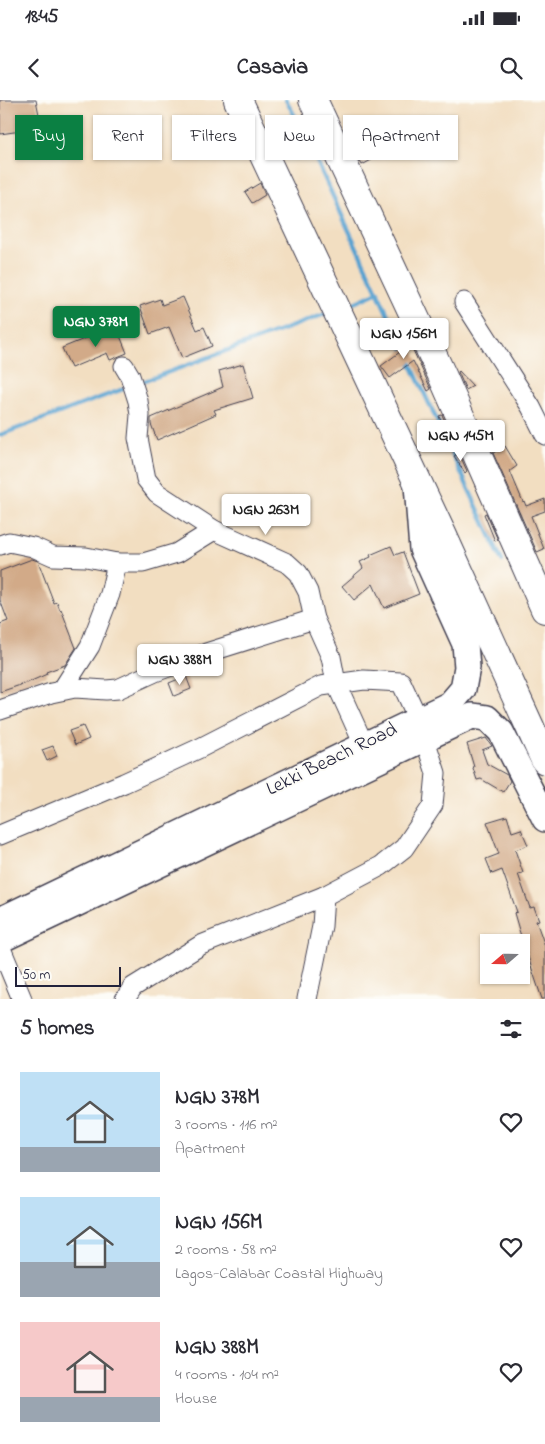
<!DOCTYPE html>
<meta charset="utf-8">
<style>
body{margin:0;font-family:"Indie Flower",sans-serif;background:#f2f2f3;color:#2b2b33;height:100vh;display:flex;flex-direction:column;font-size:19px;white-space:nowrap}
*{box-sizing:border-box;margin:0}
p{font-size:16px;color:#7c7c81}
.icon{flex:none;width:28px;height:28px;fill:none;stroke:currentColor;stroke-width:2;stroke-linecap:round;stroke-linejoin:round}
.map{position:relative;height:899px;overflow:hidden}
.drawer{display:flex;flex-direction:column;background:#fff;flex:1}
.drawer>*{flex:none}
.top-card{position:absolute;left:15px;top:15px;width:515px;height:45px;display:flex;gap:10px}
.needle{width:32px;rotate:250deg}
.controls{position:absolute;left:480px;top:834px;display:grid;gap:10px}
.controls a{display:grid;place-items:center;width:50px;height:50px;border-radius:0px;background:#fff;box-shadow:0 1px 4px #0004;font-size:25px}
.scale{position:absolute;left:15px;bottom:12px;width:106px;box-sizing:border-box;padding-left:5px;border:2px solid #22223b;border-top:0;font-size:14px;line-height:18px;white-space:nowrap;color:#22223b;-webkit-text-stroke:4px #fdfcf7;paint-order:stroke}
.price{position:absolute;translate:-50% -42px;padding:0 11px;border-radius:5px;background:#fff;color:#222;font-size:16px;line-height:32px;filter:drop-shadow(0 1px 2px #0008)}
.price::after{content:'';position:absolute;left:50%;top:30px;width:15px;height:11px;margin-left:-8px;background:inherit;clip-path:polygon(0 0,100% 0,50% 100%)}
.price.on{background:#0b8043;color:#fff}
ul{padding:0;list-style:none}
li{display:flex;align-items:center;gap:15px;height:125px;padding:0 20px}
li span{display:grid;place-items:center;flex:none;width:140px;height:100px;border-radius:0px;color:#555}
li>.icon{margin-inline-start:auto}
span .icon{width:60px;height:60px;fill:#fffc;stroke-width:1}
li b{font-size:21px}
h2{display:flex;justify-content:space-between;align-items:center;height:60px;padding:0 20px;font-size:21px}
.chip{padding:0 18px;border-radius:0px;background:#fff;box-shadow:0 1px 4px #0004;font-size:18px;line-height:45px}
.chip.on{background:#0b8043;color:#fff}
.status{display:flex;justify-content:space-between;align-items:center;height:35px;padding:0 25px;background:#fff;direction:ltr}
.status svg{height:14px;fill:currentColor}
header{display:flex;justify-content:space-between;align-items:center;height:65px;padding:0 20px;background:#fff;font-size:22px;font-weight:800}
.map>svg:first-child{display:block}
</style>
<div class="status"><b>18:45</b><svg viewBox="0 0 49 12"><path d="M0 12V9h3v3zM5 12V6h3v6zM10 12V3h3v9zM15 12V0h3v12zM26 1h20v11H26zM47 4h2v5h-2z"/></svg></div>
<header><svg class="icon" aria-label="back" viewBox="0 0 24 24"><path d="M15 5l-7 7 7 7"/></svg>Casavia<svg class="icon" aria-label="search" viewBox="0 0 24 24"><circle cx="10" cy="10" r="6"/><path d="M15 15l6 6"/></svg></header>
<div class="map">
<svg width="545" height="899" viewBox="0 0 545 899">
<rect width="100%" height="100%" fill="#fdfcf7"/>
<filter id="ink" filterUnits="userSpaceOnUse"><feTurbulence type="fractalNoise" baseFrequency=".02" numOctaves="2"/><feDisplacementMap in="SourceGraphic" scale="10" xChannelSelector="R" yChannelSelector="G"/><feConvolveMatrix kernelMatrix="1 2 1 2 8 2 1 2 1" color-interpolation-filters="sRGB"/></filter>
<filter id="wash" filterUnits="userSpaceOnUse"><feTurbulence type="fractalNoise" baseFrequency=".0096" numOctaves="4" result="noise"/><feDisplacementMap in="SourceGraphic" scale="20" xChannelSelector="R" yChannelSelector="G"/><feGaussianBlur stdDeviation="1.12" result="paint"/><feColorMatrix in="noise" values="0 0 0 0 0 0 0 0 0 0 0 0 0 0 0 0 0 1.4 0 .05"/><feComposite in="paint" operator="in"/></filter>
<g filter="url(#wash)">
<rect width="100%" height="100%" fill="#f2dec1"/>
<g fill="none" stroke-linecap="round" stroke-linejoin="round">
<g stroke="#58a2d0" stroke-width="4.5">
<path d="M 286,0 L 301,27 L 502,461"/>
<path d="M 345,207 L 378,192"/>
<path d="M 142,282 L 328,213"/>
<path d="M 0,335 L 126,288"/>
</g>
</g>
<g id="blocks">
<g fill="#d2aa88">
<path d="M 0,0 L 36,0 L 45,44 L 25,48 L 21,31 L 0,34 Z"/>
<path d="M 367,30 L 377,48 L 373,50 L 377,57 L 362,65 L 349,40 Z"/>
<path d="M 260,83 L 265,95 L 252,103 L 245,92 Z"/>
<path d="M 183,197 L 197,230 L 204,227 L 212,246 L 182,258 L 169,227 L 150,234 L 140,206 L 160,199 L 162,205 Z"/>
<path d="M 399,220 L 431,289 L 428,291 L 413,261 L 390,278 L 381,266 L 408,246 L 395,222 Z"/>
<path d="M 116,226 L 127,253 L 110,260 L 107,253 L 71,268 L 62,248 Z"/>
<path d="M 243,264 L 253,298 L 214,310 L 216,314 L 157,340 L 151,324 L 151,318 L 223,287 L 219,271 Z"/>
<path d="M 459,271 L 473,286 L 466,290 L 458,272 Z"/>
<path d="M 442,315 L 447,325 L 443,327 L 439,316 Z"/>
<path d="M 505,346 L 517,366 L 510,371 L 523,402 L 524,401 L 526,406 L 545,399 L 545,411 L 531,416 L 544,449 L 537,452 L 493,353 Z"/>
<path d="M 459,353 L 467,371 L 465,373 L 454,356 Z"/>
<path d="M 486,413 L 498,440 L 495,441 L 484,414 Z"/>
<path d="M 391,446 L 395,455 L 403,452 L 419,494 L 384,508 L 373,484 L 354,500 L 342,486 L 363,468 L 360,462 L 371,457 L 370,455 Z"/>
<path d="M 32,459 L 38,461 L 54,503 L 57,502 L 60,510 L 61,509 L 76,548 L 65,565 L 46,572 L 47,574 L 29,582 L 0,592 L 0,524 L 8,521 L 0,500 L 0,471 Z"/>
<path d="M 186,576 L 191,589 L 174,596 L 169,583 Z"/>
<path d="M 83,626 L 89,639 L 75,645 L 69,631 Z"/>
<path d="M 486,638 L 492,646 L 482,650 L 487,664 L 507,675 L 510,681 L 503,692 L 481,679 L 477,680 L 473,668 L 474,667 L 467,644 Z"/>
<path d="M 53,646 L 57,656 L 47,661 L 42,650 Z"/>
<path d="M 507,716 L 512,732 L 521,729 L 528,745 L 515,750 L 523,773 L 518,774 L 530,808 L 534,807 L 539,820 L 536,821 L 545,846 L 545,899 L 542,899 L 519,830 L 514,813 L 517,812 L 502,770 L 492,774 L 486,759 L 499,754 L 487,722 Z"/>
</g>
</g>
</g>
<g filter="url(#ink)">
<use href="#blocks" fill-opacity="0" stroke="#413e4f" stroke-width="1"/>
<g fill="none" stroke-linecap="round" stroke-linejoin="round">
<defs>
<g id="minor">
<path d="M 464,202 L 531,307 L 545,335"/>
<path d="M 124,266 L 130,276 L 138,301 L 140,315 L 138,338 L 146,379 L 157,393 L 214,430 L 287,463 L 298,473 L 308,492 L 314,519 L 331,557 L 336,583 L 364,645"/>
<path d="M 0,445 L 9,442 L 33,447 L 53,456 L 86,457 L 117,463 L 143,463 L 177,453 L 214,430"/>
<path d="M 62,590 L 90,546 L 110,494 L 117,463"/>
<path d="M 0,610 L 51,593 L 75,588 L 106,590 L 118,589 L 155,572 L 206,553 L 314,519"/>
<path d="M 0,735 L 124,683 L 200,648 L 321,586 L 364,580 L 401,582 L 418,619 L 436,673 L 433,705 L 404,748 L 381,766 L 324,796 L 201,845 L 133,887 L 125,899"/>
<path d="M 0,846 L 22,899"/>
<path d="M 307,899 L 322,826 L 324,796"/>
</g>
<g id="major">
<path d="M 0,820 L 450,604 L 463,589 L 467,567 L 465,544 L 422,449 L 417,385"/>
<path d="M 0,840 L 472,616 L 487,618 L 501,632 L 545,719"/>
</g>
<g id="highway">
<path d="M 238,0 L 442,434 L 545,660"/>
<path d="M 313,0 L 442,275 L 545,509"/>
</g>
</defs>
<use href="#minor" stroke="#413e4f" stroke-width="21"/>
<use href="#major" stroke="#413e4f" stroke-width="28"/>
<use href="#highway" stroke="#413e4f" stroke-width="30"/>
<use href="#minor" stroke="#fff" stroke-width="19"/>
<use href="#major" stroke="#fff" stroke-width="25"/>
<use href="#highway" stroke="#fff" stroke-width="28"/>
</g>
</g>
<g text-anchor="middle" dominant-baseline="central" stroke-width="4" stroke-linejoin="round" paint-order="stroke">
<g font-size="20" fill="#22223b" stroke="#fdfcf7">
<text transform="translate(332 660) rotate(-26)">Lekki Beach Road</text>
</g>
</g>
</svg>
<div class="controls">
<a><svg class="needle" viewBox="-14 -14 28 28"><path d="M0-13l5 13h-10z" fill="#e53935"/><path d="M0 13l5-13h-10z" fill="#7c7c81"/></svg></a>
</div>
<div class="scale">50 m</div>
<b class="price on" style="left:96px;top:248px">NGN 378M</b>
<b class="price" style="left:404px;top:260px">NGN 156M</b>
<b class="price" style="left:461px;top:362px">NGN 145M</b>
<b class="price" style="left:266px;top:436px">NGN 263M</b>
<b class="price" style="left:180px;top:586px">NGN 388M</b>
<div class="top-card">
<a class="chip on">Buy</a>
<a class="chip">Rent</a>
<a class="chip">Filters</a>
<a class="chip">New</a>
<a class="chip">Apartment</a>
</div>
</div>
<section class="drawer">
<h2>5 homes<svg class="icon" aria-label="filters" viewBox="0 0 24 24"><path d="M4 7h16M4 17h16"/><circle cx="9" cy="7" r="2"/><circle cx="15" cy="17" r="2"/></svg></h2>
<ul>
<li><span style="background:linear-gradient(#bfe0f5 75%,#9aa5b1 0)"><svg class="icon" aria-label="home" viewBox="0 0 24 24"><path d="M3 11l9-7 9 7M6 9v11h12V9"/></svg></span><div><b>NGN 378M</b><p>3 rooms · 116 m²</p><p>Apartment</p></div><svg class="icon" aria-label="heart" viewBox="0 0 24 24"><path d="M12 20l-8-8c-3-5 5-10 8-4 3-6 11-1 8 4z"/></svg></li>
<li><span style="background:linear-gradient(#bfe0f5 65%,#9aa5b1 0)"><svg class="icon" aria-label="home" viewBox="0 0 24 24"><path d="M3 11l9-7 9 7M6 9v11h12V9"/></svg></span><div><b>NGN 156M</b><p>2 rooms · 58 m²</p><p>Lagos-Calabar Coastal Highway</p></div><svg class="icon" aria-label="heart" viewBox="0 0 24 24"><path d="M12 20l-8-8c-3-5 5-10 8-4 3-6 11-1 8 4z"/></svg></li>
<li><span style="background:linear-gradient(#f6c9c9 75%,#9aa5b1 0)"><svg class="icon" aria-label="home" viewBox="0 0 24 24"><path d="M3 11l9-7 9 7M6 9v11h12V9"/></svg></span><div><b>NGN 388M</b><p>4 rooms · 104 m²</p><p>House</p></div><svg class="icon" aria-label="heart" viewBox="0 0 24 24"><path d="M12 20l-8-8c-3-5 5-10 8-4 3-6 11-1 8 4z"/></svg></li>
</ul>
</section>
